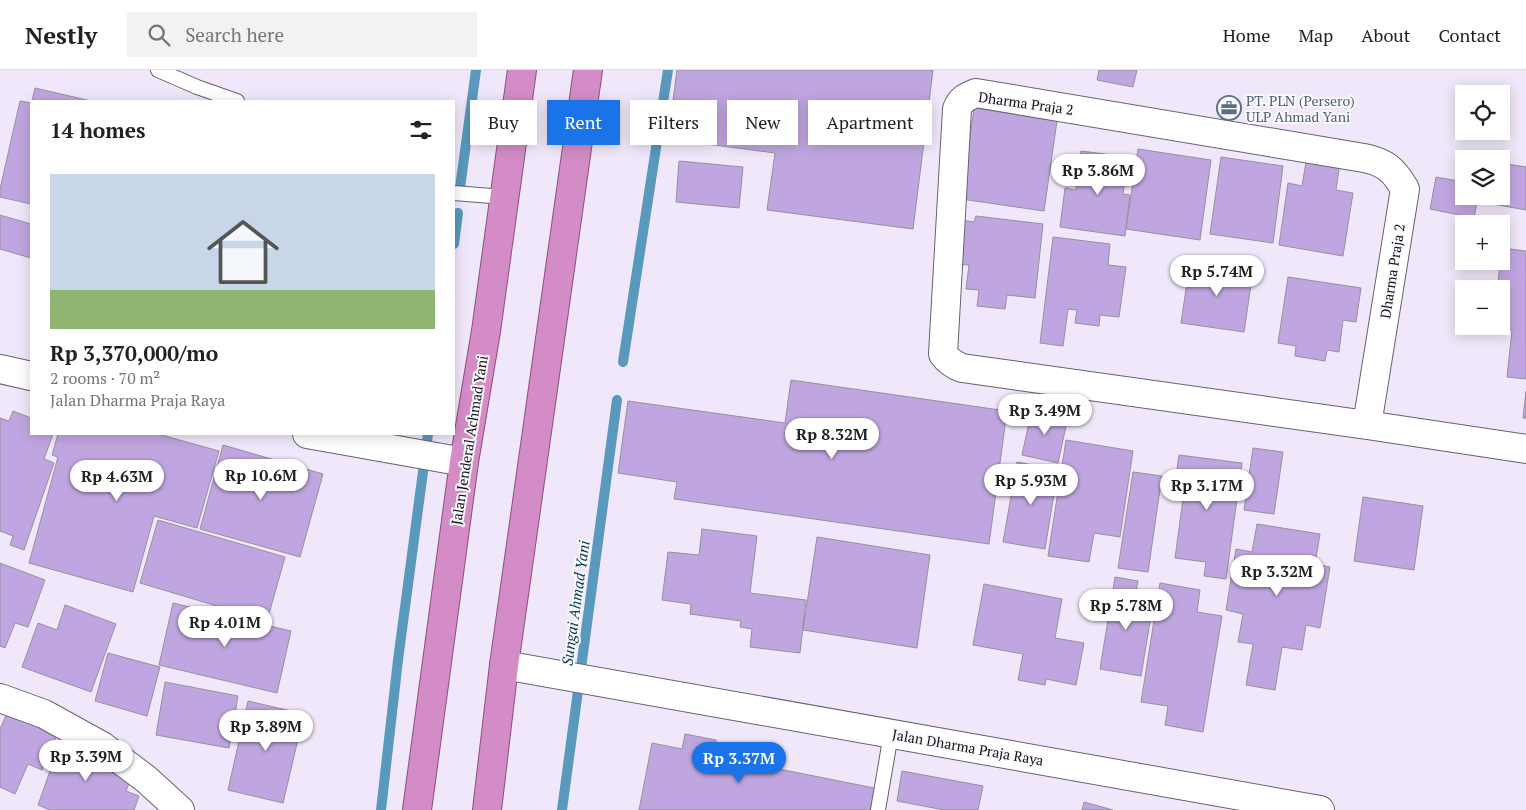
<!DOCTYPE html>
<meta charset="utf-8">
<style>
body{margin:0;font-family:"PT Serif",serif;background:#f2f2f2;color:#202124;height:100vh;display:flex;flex-direction:column;font-size:19px;white-space:nowrap}
*{box-sizing:border-box;margin:0}
p{font-size:16px;color:#757577}
.icon{flex:none;width:28px;height:28px;fill:none;stroke:currentColor;stroke-width:2;stroke-linecap:round;stroke-linejoin:round}
.map{position:relative;flex:1;overflow:hidden}
.side{position:absolute;left:30px;top:30px;width:425px;height:335px;display:flex;flex-direction:column;background:#fff;border-radius:0px;box-shadow:0 2px 12px #0003}
.side>*{flex:none}
.banner{position:absolute;left:470px;top:30px;width:475px;height:45px;display:flex;gap:10px}
.buttons{position:absolute;left:1455px;top:15px;display:grid;gap:10px}
.buttons a{display:grid;place-items:center;width:55px;height:55px;border-radius:0px;background:#fff;box-shadow:0 2px 12px #0003;font-size:25px}
.price{position:absolute;translate:-50% -42px;padding:0 11px;border-radius:18px;background:#fff;color:#222;font-size:16px;line-height:32px;filter:drop-shadow(0 1px 2px #0008)}
.price::after{content:'';position:absolute;left:50%;top:30px;width:15px;height:11px;margin-left:-8px;background:inherit;clip-path:polygon(0 0,100% 0,50% 100%)}
.price.selected{background:#1a73e8;color:#fff}
ul{padding:0;list-style:none}
li{display:grid;align-content:center;gap:10px;height:265px;padding:0 20px}
li+li{border-top:1px solid #e0e0e0}
li span{display:grid;place-items:center;height:155px;border-radius:0px;color:#555}
li>.icon{margin-inline-start:auto}
span .icon{width:90px;height:90px;fill:#fffc;stroke-width:1}
li b{font-size:21px}
h2{display:flex;justify-content:space-between;align-items:center;height:60px;padding:0 20px;font-size:21px}
.chip{padding:0 18px;border-radius:0px;background:#fff;box-shadow:0 2px 12px #0003;font-size:18px;line-height:45px}
.chip.selected{background:#1a73e8;color:#fff}
header{display:flex;align-items:center;gap:30px;box-sizing:border-box;height:70px;padding:0 25px;background:#fff;border-bottom:1px solid #e0e0e0}
header strong{font-size:24px}
nav{display:flex;gap:28px;margin-inline-start:auto;font-size:18px}
.search{width:350px;height:45px;background:#f2f2f2;display:flex;align-items:center;gap:12px;box-sizing:border-box;padding:0 18px;border-radius:0px;color:#757577;font-size:19px}
.map>svg:first-child{display:block}
</style>
<header>
<strong>Nestly</strong>
<div class="search"><svg class="icon" aria-label="search" viewBox="0 0 24 24"><circle cx="10" cy="10" r="6"/><path d="M15 15l6 6"/></svg>Search here</div>
<nav><a>Home</a><a>Map</a><a>About</a><a>Contact</a></nav>
</header>
<div class="map">
<svg width="1526" height="740" viewBox="0 0 1526 740">
<rect width="100%" height="100%" fill="#f0e8fa"/>
<g fill="none" stroke-linecap="round" stroke-linejoin="round">
<g stroke="#5999bd" stroke-width="10">
<path d="M 460,118 L 476,0"/>
<path d="M 454,174 L 458,143"/>
<path d="M 623,292 L 668,0"/>
<path d="M 381,740 L 398,590 L 428,364"/>
<path d="M 562,740 L 617,330"/>
</g>
</g>
<g fill="#c0a6e0" stroke="#968fa0">
<path d="M 677,0 L 933,0 L 913,159 L 767,140 L 775,83 L 668,69 Z"/>
<path d="M 1099,0 L 1137,0 L 1133,17 L 1097,10 Z"/>
<path d="M 35,18 L 91,31 L 32,31 Z"/>
<path d="M 20,31 L 31,33 L 31,134 L 0,127 L 0,119 Z"/>
<path d="M 974,38 L 1057,51 L 1044,141 L 961,129 Z"/>
<path d="M 1138,79 L 1211,90 L 1200,170 L 1126,159 Z"/>
<path d="M 1081,81 L 1128,87 L 1123,124 L 1130,125 L 1125,166 L 1060,157 L 1065,118 L 1076,120 Z"/>
<path d="M 1307,86 L 1340,92 L 1336,120 L 1353,123 L 1343,186 L 1279,175 L 1288,113 L 1302,116 Z"/>
<path d="M 1221,87 L 1283,96 L 1273,173 L 1210,164 Z"/>
<path d="M 679,91 L 743,97 L 739,138 L 676,132 Z"/>
<path d="M 1501,93 L 1526,97 L 1526,140 L 1482,132 L 1483,126 L 1501,126 Z"/>
<path d="M 1436,107 L 1464,112 L 1464,126 L 1478,126 L 1474,148 L 1430,139 Z"/>
<path d="M 0,145 L 31,154 L 31,188 L 0,179 Z"/>
<path d="M 976,146 L 1043,154 L 1035,228 L 1007,225 L 1005,239 L 977,236 L 979,220 L 966,219 L 969,195 L 955,194 L 960,150 L 974,152 Z"/>
<path d="M 1053,167 L 1110,174 L 1108,195 L 1126,197 L 1119,247 L 1100,245 L 1099,256 L 1075,253 L 1077,240 L 1068,239 L 1063,276 L 1040,273 Z"/>
<path d="M 1502,178 L 1526,181 L 1526,309 L 1507,307 L 1512,260 L 1493,257 L 1493,256 L 1501,256 L 1501,219 L 1497,219 Z"/>
<path d="M 1190,192 L 1253,201 L 1244,262 L 1181,253 Z"/>
<path d="M 1288,207 L 1361,218 L 1356,252 L 1343,250 L 1339,282 L 1327,280 L 1325,291 L 1295,286 L 1296,276 L 1278,273 Z"/>
<path d="M 791,310 L 1007,341 L 989,474 L 674,429 L 677,412 L 618,403 L 628,331 L 785,353 Z"/>
<path d="M 1526,321 L 1526,348 L 1523,348 Z"/>
<path d="M 1032,339 L 1068,347 L 1058,393 L 1022,385 Z"/>
<path d="M 13,341 L 31,348 L 31,364 L 53,364 L 44,389 L 54,393 L 24,480 L 10,475 L 13,466 L 0,461 L 0,348 L 9,351 Z"/>
<path d="M 58,364 L 158,364 L 219,381 L 197,458 L 154,446 L 133,522 L 29,493 L 58,387 L 52,385 Z"/>
<path d="M 1066,370 L 1133,381 L 1120,467 L 1094,463 L 1089,492 L 1048,486 Z"/>
<path d="M 223,375 L 323,404 L 300,487 L 200,459 Z"/>
<path d="M 1253,378 L 1283,382 L 1274,444 L 1244,440 Z"/>
<path d="M 1179,385 L 1242,393 L 1226,509 L 1204,506 L 1206,492 L 1175,488 L 1183,429 L 1173,428 Z"/>
<path d="M 1017,392 L 1058,400 L 1045,479 L 1003,472 Z"/>
<path d="M 1133,402 L 1162,406 L 1148,502 L 1118,498 Z"/>
<path d="M 1363,427 L 1423,436 L 1414,500 L 1354,491 Z"/>
<path d="M 158,450 L 285,487 L 267,551 L 140,513 Z"/>
<path d="M 1257,454 L 1320,464 L 1315,494 L 1330,497 L 1320,558 L 1306,555 L 1302,580 L 1282,577 L 1275,620 L 1246,615 L 1253,574 L 1238,572 L 1243,544 L 1226,540 L 1236,479 L 1252,482 Z"/>
<path d="M 702,459 L 757,466 L 750,523 L 806,530 L 800,583 L 750,577 L 752,559 L 740,557 L 741,551 L 690,544 L 691,534 L 662,530 L 668,482 L 699,485 Z"/>
<path d="M 817,467 L 930,485 L 917,578 L 803,560 Z"/>
<path d="M 0,493 L 45,510 L 28,557 L 15,553 L 5,578 L 0,576 Z"/>
<path d="M 1115,507 L 1138,511 L 1133,537 L 1152,540 L 1141,606 L 1100,599 Z"/>
<path d="M 1160,513 L 1200,520 L 1197,542 L 1222,546 L 1203,662 L 1165,655 L 1168,636 L 1141,632 Z"/>
<path d="M 984,514 L 1062,529 L 1055,568 L 1084,573 L 1076,615 L 1046,609 L 1045,615 L 1018,610 L 1023,584 L 973,575 Z"/>
<path d="M 173,533 L 291,561 L 277,623 L 159,595 Z"/>
<path d="M 65,535 L 116,554 L 91,622 L 22,597 L 38,553 L 57,560 Z"/>
<path d="M 108,583 L 160,597 L 147,646 L 95,631 Z"/>
<path d="M 165,612 L 238,626 L 229,678 L 156,665 Z"/>
<path d="M 248,631 L 304,644 L 283,733 L 228,720 Z"/>
<path d="M 9,639 L 59,660 L 42,700 L 28,694 L 15,724 L 0,717 L 0,659 Z"/>
<path d="M 685,664 L 716,670 L 714,686 L 879,719 L 875,740 L 639,740 L 652,673 L 682,679 Z"/>
<path d="M 62,667 L 133,703 L 126,721 L 139,726 L 134,740 L 50,740 L 38,735 Z"/>
<path d="M 902,701 L 983,716 L 978,740 L 944,740 L 897,731 Z"/>
<path d="M 1084,732 L 1113,740 L 1082,740 Z"/>
</g>
<g fill="none" stroke-linecap="round" stroke-linejoin="round">
<defs>
<g id="service">
<path d="M 158,0 L 197,17 L 237,31"/>
<path d="M 454,123 L 504,127"/>
<path d="M 878,740 L 891,664"/>
</g>
<g id="minor">
<path d="M 0,299 L 31,306"/>
<path d="M 1367,355 L 1405,119 C 1394,100 1385,92 1364,88 L 976,23 C 966,27 961,29 957,39 L 943,284 C 948,291 954,295 962,298 L 1367,355 L 1526,379"/>
<path d="M 307,364 L 464,392"/>
<path d="M 504,595 L 1320,740"/>
<path d="M 0,628 L 44,644 L 102,676 L 146,709 L 180,740"/>
</g>
<g id="trunk">
<path d="M 417,740 L 464,392 L 486,261 L 522,0"/>
<path d="M 487,740 L 504,595 L 588,0"/>
</g>
</defs>
<use href="#service" stroke="#686171" stroke-width="16"/>
<use href="#minor" stroke="#686171" stroke-width="30"/>
<use href="#trunk" stroke="#894f80" stroke-width="30"/>
<use href="#service" stroke="#fff" stroke-width="14"/>
<use href="#minor" stroke="#fff" stroke-width="28"/>
<use href="#trunk" stroke="#d38cc6" stroke-width="28"/>
</g>
<defs>
<symbol id="office-ring" viewBox="-11 -11 22 22"><circle r="9.5" fill="#faf9fc" stroke="#5c6f8a" stroke-width="1.5"/><path d="M-6-3h4V-5.5h4V-3h4V5H-6ZM-1-4.5V-3h2v-1.5ZM-6 0V1H6V0Z" fill="#5c6f8a"/></symbol>
</defs>
<g fill-rule="evenodd">
<use href="#office-ring" x="1215" y="24" width="28" height="28"/>
</g>
<g text-anchor="middle" dominant-baseline="central" stroke-width="4" stroke-linejoin="round" paint-order="stroke">
<g font-size="14" fill="#4e5e75" stroke="#faf9fc" text-anchor="start">
<text x="1246" y="30">PT. PLN (Persero)<tspan x="1246" dy="16">ULP Ahmad Yani</tspan></text>
</g>
<g font-size="14" fill="#151319" stroke="#faf9fc">
<text transform="translate(1026 33) rotate(8)">Dharma Praja 2</text>
<text transform="translate(1392 201) rotate(-81)">Dharma Praja 2</text>
<text transform="translate(469 370) rotate(-81)">Jalan Jenderal Achmad Yani</text>
<text transform="translate(968 677) rotate(10)">Jalan Dharma Praja Raya</text>
</g>
<g font-size="15" font-style="italic" fill="#023a54" stroke="#faf9fc">
<text transform="translate(575 533) rotate(-82)">Sungai Ahmad Yani</text>
</g>
</g>
</svg>
<div class="buttons">
<a><svg class="icon" aria-label="locate" viewBox="0 0 24 24"><circle cx="12" cy="12" r="6"/><path d="M12 2v4M12 18v4M2 12h4M18 12h4"/></svg></a>
<a><svg class="icon" aria-label="layers" viewBox="0 0 24 24"><path d="M12 4l9 5-9 5-9-5zM3 14l9 5 9-5"/></svg></a>
<a>+</a>
<a>−</a>
</div>
<b class="price" style="left:1098px;top:126px">Rp 3.86M</b>
<b class="price" style="left:1217px;top:227px">Rp 5.74M</b>
<b class="price" style="left:1045px;top:366px">Rp 3.49M</b>
<b class="price" style="left:832px;top:390px">Rp 8.32M</b>
<b class="price" style="left:261px;top:431px">Rp 10.6M</b>
<b class="price" style="left:117px;top:432px">Rp 4.63M</b>
<b class="price" style="left:1031px;top:436px">Rp 5.93M</b>
<b class="price" style="left:1207px;top:441px">Rp 3.17M</b>
<b class="price" style="left:1277px;top:527px">Rp 3.32M</b>
<b class="price" style="left:1126px;top:561px">Rp 5.78M</b>
<b class="price" style="left:225px;top:578px">Rp 4.01M</b>
<b class="price" style="left:266px;top:682px">Rp 3.89M</b>
<b class="price" style="left:86px;top:712px">Rp 3.39M</b>
<b class="price selected" style="left:739px;top:714px">Rp 3.37M</b>
<div class="banner">
<a class="chip">Buy</a>
<a class="chip selected">Rent</a>
<a class="chip">Filters</a>
<a class="chip">New</a>
<a class="chip">Apartment</a>
</div>
<section class="side">
<h2>14 homes<svg class="icon" aria-label="filters" viewBox="0 0 24 24"><path d="M4 7h16M4 17h16"/><circle cx="9" cy="7" r="2"/><circle cx="15" cy="17" r="2"/></svg></h2>
<ul>
<li><span style="background:linear-gradient(#c9d6e8 75%,#8fb573 0)"><svg class="icon" aria-label="home" viewBox="0 0 24 24"><path d="M3 11l9-7 9 7M6 9v11h12V9"/></svg></span><div><b>Rp 3,370,000/mo</b><p>2 rooms · 70 m²</p><p>Jalan Dharma Praja Raya</p></div></li>
</ul>
</section>
</div>
